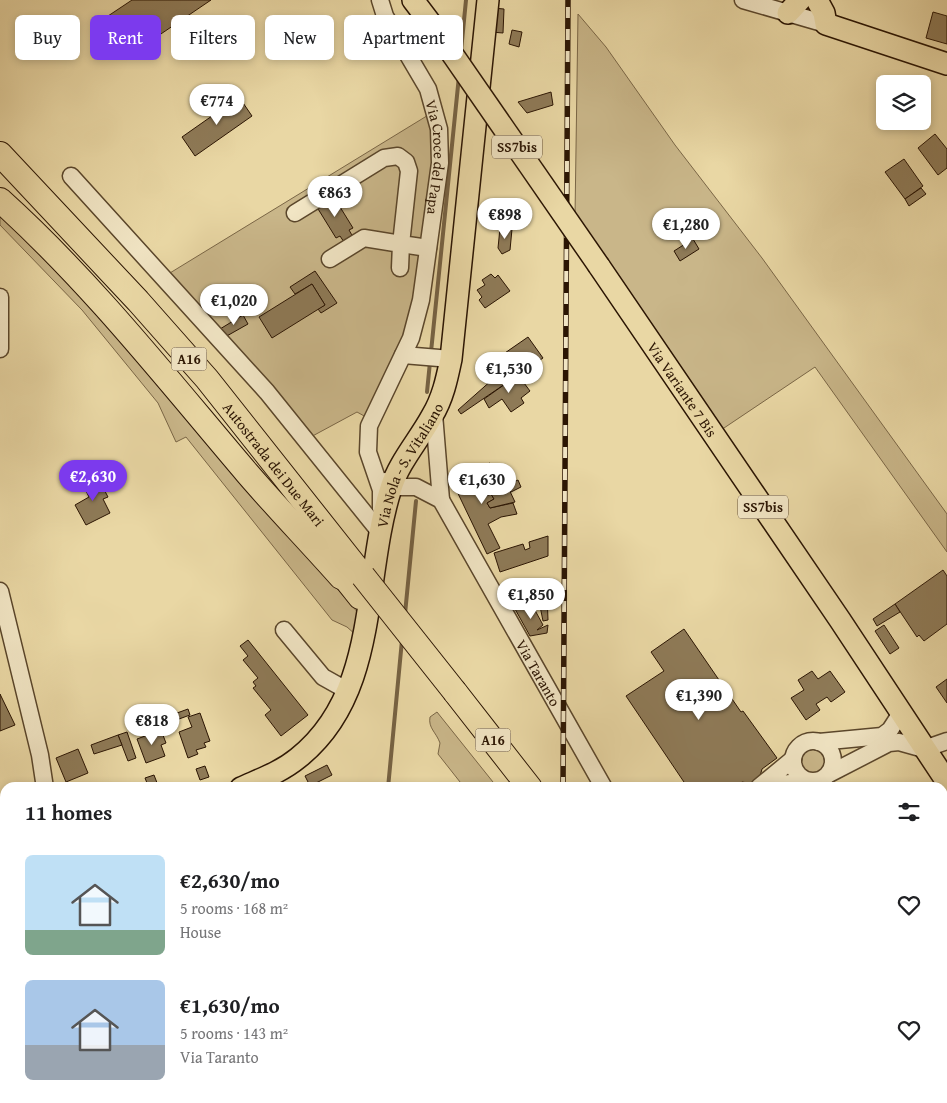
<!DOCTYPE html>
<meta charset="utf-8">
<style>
body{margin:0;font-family:"Gentium Book Plus",serif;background:#f6f6f6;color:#202124;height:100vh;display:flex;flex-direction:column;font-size:19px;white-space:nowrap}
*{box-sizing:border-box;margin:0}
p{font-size:16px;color:#757577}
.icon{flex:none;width:28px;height:28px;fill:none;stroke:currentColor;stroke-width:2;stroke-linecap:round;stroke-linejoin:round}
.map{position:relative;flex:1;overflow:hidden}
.drawer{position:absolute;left:0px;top:782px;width:948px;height:321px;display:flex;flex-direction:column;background:#fff;border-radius:15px 15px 0 0;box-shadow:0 2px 8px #0003}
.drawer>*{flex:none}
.banner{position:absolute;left:15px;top:15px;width:500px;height:45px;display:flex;gap:10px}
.fabs{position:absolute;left:876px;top:75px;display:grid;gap:10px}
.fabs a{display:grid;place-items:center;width:55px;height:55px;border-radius:8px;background:#fff;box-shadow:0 2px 8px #0003;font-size:25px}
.price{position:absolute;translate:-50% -42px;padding:0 11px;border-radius:18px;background:#fff;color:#222;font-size:16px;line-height:32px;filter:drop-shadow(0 1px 2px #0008)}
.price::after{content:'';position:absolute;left:50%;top:30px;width:15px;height:11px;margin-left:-8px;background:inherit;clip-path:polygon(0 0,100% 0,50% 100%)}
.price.on{background:#7c3aed;color:#fff}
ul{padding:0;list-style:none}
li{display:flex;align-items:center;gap:15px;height:125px;padding:0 25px}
li span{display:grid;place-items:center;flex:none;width:140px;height:100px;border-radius:8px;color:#555}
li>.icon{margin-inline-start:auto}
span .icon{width:60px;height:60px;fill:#fffc;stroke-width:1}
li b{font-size:21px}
h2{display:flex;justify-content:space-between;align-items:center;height:60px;padding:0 25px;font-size:21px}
.pill{padding:0 18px;border-radius:8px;background:#fff;box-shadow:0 2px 8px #0003;font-size:18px;line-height:45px}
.pill.on{background:#7c3aed;color:#fff}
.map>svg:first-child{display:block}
</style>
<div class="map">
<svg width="947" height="1103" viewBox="0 0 947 1103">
<rect width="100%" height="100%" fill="#e9d7a4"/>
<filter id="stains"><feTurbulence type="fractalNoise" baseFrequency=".004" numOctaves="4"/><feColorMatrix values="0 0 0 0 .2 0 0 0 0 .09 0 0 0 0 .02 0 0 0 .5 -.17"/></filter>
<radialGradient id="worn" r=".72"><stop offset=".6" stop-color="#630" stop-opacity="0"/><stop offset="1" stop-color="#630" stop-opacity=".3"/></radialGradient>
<g fill="#c9b689" stroke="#7a6646">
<path d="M 578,14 L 606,47 L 675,145 L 762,258 L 947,514 L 947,552 L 815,367 L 721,430 L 575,216 Z"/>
<path d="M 430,114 L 435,145 L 414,313 L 366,417 L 357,412 L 307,439 L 165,276 Z"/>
<path d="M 0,208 L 21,227 L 360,615 L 356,635 L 347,627 L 332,620 L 186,437 L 176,442 L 158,403 L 82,310 L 0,225 Z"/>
<path d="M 437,712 L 497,787 L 464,787 L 438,754 L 440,743 C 436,732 428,728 430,717 Z"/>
<circle cx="813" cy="761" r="13"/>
</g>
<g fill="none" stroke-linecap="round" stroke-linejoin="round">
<g stroke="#766243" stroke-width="4">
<path d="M 461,51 L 466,0"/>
<path d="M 431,352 L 459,76"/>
<path d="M 427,392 L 430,362"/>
<path d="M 405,614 L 416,501"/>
<path d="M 388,788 L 402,640"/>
<path d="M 362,1103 L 363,1099"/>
</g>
</g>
<g fill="#8e7a57" stroke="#2b1503">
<path d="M 132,0 L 211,0 L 124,59 L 99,22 Z"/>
<path d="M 493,8 L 504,9 L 503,33 L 491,32 Z"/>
<path d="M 933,12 L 947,16 L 947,44 L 926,38 Z"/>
<path d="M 512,30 L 522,32 L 519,47 L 509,44 Z"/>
<path d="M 551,92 L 553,105 L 527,113 L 518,102 Z"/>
<path d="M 239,97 L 252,116 L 195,156 L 182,137 Z"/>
<path d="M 935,134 L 947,149 L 947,168 L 938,175 L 918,148 Z"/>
<path d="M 904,159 L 923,186 L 905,199 L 885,172 Z"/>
<path d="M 921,188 L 926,194 L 909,206 L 905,199 Z"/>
<path d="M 332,194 L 353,228 L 349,230 L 353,237 L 344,242 L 340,236 L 336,238 L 315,204 Z"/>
<path d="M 507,203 L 516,204 L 512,229 L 504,228 Z"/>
<path d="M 482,211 L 507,214 L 506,225 L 481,222 Z"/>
<path d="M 500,228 L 512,229 L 510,250 L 502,254 L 498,248 Z"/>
<path d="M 693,239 L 699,249 L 680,261 L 674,251 Z"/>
<path d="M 315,271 L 337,303 L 321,313 L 318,309 L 325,305 L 312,284 L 295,294 L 290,287 Z"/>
<path d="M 491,274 L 495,278 L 498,275 L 510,291 L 485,308 L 479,300 L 482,297 L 477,290 L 485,285 L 482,280 Z"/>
<path d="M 312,284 L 325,305 L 272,338 L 259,317 Z"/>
<path d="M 243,315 L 248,324 L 225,337 L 220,329 Z"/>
<path d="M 528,337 L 543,358 L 461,414 L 458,410 L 493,379 L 487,370 L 489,364 Z"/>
<path d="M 518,375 L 530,391 L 521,398 L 524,403 L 511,412 L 502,399 L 489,408 L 484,399 Z"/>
<path d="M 490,463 L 498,480 L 476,491 L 480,499 L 491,494 L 494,499 L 487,503 L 490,508 L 513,503 L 517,514 L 501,517 L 488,524 L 500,548 L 487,554 L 452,481 L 468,473 L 472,481 L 478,478 L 475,470 Z"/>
<path d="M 97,476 L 108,497 L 103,499 L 110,513 L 86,525 L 75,505 L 89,497 L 82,483 Z"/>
<path d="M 518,480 L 521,487 L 511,492 L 507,485 Z"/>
<path d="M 507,485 L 515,502 L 490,508 L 487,503 L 494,499 L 491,494 Z"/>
<path d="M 548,536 L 548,556 L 500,572 L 494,553 L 523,544 L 525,550 L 530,548 L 529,542 Z"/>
<path d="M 943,570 L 947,576 L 947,624 L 924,641 L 919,635 L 917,637 L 895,604 Z"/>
<path d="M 547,594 L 548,620 L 543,621 L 540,606 L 538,607 L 535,601 Z"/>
<path d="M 530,601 L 543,625 L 537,630 L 548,625 L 547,633 L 530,636 L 515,609 Z"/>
<path d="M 895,604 L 900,612 L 877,626 L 873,619 Z"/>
<path d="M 884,625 L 899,648 L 890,654 L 875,631 Z"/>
<path d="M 684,629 L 741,712 L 743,711 L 777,758 L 762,769 L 759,780 L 753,784 L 742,782 L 735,788 L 688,788 L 626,696 L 664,671 L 651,652 Z"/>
<path d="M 248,640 L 308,715 L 281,736 L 265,715 L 271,710 L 253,688 L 256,686 L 253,682 L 258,678 L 243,660 L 248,656 L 240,646 Z"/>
<path d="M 812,671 L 818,679 L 830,671 L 845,692 L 831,702 L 827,697 L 816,704 L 820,710 L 806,720 L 791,698 L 804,690 L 798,680 Z"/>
<path d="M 947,679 L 947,703 L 936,687 Z"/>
<path d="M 0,694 L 15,725 L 0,731 Z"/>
<path d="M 188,709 L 190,715 L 168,723 L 166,717 Z"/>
<path d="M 200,713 L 210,741 L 204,743 L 206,747 L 196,750 L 198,754 L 188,758 L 179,732 L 192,727 L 188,717 Z"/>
<path d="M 161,730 L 166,743 L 161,745 L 165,756 L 146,763 L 137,739 Z"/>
<path d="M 127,732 L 136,758 L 128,761 L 118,735 Z"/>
<path d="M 118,735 L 122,745 L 94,754 L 91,745 Z"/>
<path d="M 78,749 L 88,773 L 66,782 L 56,758 Z"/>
<path d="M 327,765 L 332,775 L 310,786 L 305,776 Z"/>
<path d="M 205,766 L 209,777 L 200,780 L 196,769 Z"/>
<path d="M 154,775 L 159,788 L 149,788 L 145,778 Z"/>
<path d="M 947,922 L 947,1003 L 942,1005 L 942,923 Z"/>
<path d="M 0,952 L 5,959 L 5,986 L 0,990 Z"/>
<path d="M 5,1016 L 5,1076 L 0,1079 L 0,1019 Z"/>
<path d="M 45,1099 L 75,1099 L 78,1103 L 47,1103 Z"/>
<path d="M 184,1099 L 247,1099 L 239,1103 L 187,1103 Z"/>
<path d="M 600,1099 L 637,1099 L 641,1103 L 609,1103 Z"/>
</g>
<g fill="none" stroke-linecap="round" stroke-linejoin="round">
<defs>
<g id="minor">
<path id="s1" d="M 380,0 L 385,16 L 428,89 L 439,129 L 440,163 L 421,300 L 411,338 L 369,426 L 368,452 L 381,490 L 381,509"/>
<path d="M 743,0 L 826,24"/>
<path d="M 71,176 L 267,392 L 379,531"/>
<path d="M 295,213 L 384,158 L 398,156 L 406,162 L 409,171 L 401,244 L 428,248"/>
<path d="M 330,259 L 364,238 L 401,244 L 400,268"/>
<path d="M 0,297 L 0,349"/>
<path d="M 403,355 L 451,359"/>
<path d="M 434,414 L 441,500"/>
<path id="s2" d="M 385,481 L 391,487 L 416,487 L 441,500 L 604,788"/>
<path d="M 0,591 L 40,755 L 45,788"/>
<path d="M 284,630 L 323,677 L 348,691"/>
<circle cx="813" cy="761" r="20"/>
<path d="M 819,742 L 882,736 L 890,730 L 901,713"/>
<path d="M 793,759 L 759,787 L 806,781"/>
<path d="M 829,774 L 889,743 L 899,742 L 924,749 L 947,741"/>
<path d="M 942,883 L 947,878"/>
<path d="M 942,900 L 947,897"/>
<path d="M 0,914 L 5,913"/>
<path d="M 707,1099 L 710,1103"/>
<path d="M 680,1103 L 685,1099"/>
</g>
<g id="major">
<path d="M 413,0 L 435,29"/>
<path d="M 817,0 L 824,13 L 826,24 L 947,64"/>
<path d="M 788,13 L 800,0"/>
<path id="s3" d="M 599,266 L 840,620 L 947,782"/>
<path id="s4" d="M 241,788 C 261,779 281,772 298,758 C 380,693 362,578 391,488 C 399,462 419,440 432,416 C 443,398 447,378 451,359 L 488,0"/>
<path d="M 0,889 L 5,886"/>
</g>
<g id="highway">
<path id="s5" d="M 0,154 L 138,301 L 207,379 L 363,576"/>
<path d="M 0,200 C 92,283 167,379 247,473 C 277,508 310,542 341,577"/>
<path d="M 333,563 L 360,597"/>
<path d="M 455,692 L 530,788"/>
<path d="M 756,1099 L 760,1103"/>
<path d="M 776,1099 L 779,1103"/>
</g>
</defs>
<use href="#minor" stroke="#5a462b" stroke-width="19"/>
<use href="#major" stroke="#2b1503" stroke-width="24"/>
<use href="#highway" stroke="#2b1503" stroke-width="26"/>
<use href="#minor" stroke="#f1e5c4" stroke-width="16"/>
<use href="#major" stroke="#e9d7a4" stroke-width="21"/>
<use href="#highway" stroke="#e9d7a4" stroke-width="24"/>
<defs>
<g id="rail">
<path d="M 563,788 L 568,0"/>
<path d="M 560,1103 L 560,1099"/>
</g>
</defs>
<use href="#rail" stroke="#2b1503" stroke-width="5.5"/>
<use href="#rail" stroke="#f1e5c4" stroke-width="4" stroke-dasharray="11" stroke-linecap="butt"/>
<defs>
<path id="major-bridge" d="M 435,29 L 599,266"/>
<path id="highway-bridge" d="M 363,576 L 455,692"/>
</defs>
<use href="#major-bridge" stroke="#2b1503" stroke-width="24" stroke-linecap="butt"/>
<use href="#highway-bridge" stroke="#2b1503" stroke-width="26" stroke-linecap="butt"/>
<use href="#major-bridge" stroke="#e9d7a4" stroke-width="21"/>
<use href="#highway-bridge" stroke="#e9d7a4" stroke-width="24"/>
</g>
<g text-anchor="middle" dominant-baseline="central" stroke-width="5" stroke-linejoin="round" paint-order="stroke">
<g fill="#f1e5c4" stroke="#66533d" stroke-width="1">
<rect x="492" y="135.5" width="50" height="23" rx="4"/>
<rect x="171.5" y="347.5" width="35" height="23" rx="4"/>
<rect x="738" y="495.5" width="50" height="23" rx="4"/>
<rect x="475.5" y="728.5" width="35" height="23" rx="4"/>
</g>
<g font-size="14" font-weight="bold" fill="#2b1503">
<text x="517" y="147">SS7bis</text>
<text x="189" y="359">A16</text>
<text x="763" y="507">SS7bis</text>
<text x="493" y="740">A16</text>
</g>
<g font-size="15" fill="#2b1503" stroke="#f1e5c4">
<text stroke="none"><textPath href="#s1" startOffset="171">Via Croce del Papa</textPath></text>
<text stroke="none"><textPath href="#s3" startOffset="149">Via Variante 7 Bis</textPath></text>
<text stroke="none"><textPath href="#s5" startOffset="414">Autostrada dei Due Mari</textPath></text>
<text stroke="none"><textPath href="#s4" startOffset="385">Via Nola - S. Vitaliano</textPath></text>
<text stroke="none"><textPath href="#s2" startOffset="260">Via Taranto</textPath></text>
</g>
</g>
<rect width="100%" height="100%" filter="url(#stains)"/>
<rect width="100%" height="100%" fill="url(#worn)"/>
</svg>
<div class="fabs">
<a><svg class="icon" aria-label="layers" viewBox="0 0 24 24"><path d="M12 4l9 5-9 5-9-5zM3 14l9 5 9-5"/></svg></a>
</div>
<b class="price" style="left:217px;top:126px">€774</b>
<b class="price" style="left:335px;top:218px">€863</b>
<b class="price" style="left:505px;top:240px">€898</b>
<b class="price" style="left:686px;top:250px">€1,280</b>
<b class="price" style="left:234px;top:326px">€1,020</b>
<b class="price" style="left:509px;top:394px">€1,530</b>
<b class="price on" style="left:93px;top:502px">€2,630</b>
<b class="price" style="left:482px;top:505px">€1,630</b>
<b class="price" style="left:531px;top:620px">€1,850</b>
<b class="price" style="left:699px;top:721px">€1,390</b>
<b class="price" style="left:152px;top:746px">€818</b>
<div class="banner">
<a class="pill">Buy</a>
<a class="pill on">Rent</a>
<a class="pill">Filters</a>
<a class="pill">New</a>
<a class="pill">Apartment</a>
</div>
<section class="drawer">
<h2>11 homes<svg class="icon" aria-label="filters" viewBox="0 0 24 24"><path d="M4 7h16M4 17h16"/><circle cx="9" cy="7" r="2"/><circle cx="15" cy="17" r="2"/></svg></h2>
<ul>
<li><span style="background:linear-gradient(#bfe0f5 75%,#7fa58c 0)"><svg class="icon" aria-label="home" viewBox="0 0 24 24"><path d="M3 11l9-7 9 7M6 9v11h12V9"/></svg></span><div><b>€2,630/mo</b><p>5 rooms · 168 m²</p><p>House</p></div><svg class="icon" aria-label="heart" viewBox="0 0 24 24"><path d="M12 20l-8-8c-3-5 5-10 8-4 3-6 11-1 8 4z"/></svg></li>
<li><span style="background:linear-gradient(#a9c7e8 65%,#9aa5b1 0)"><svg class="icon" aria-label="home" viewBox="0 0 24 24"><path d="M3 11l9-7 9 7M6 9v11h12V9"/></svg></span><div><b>€1,630/mo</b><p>5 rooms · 143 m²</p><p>Via Taranto</p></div><svg class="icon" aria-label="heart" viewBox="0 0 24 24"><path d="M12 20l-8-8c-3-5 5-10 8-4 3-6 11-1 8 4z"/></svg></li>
</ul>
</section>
</div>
